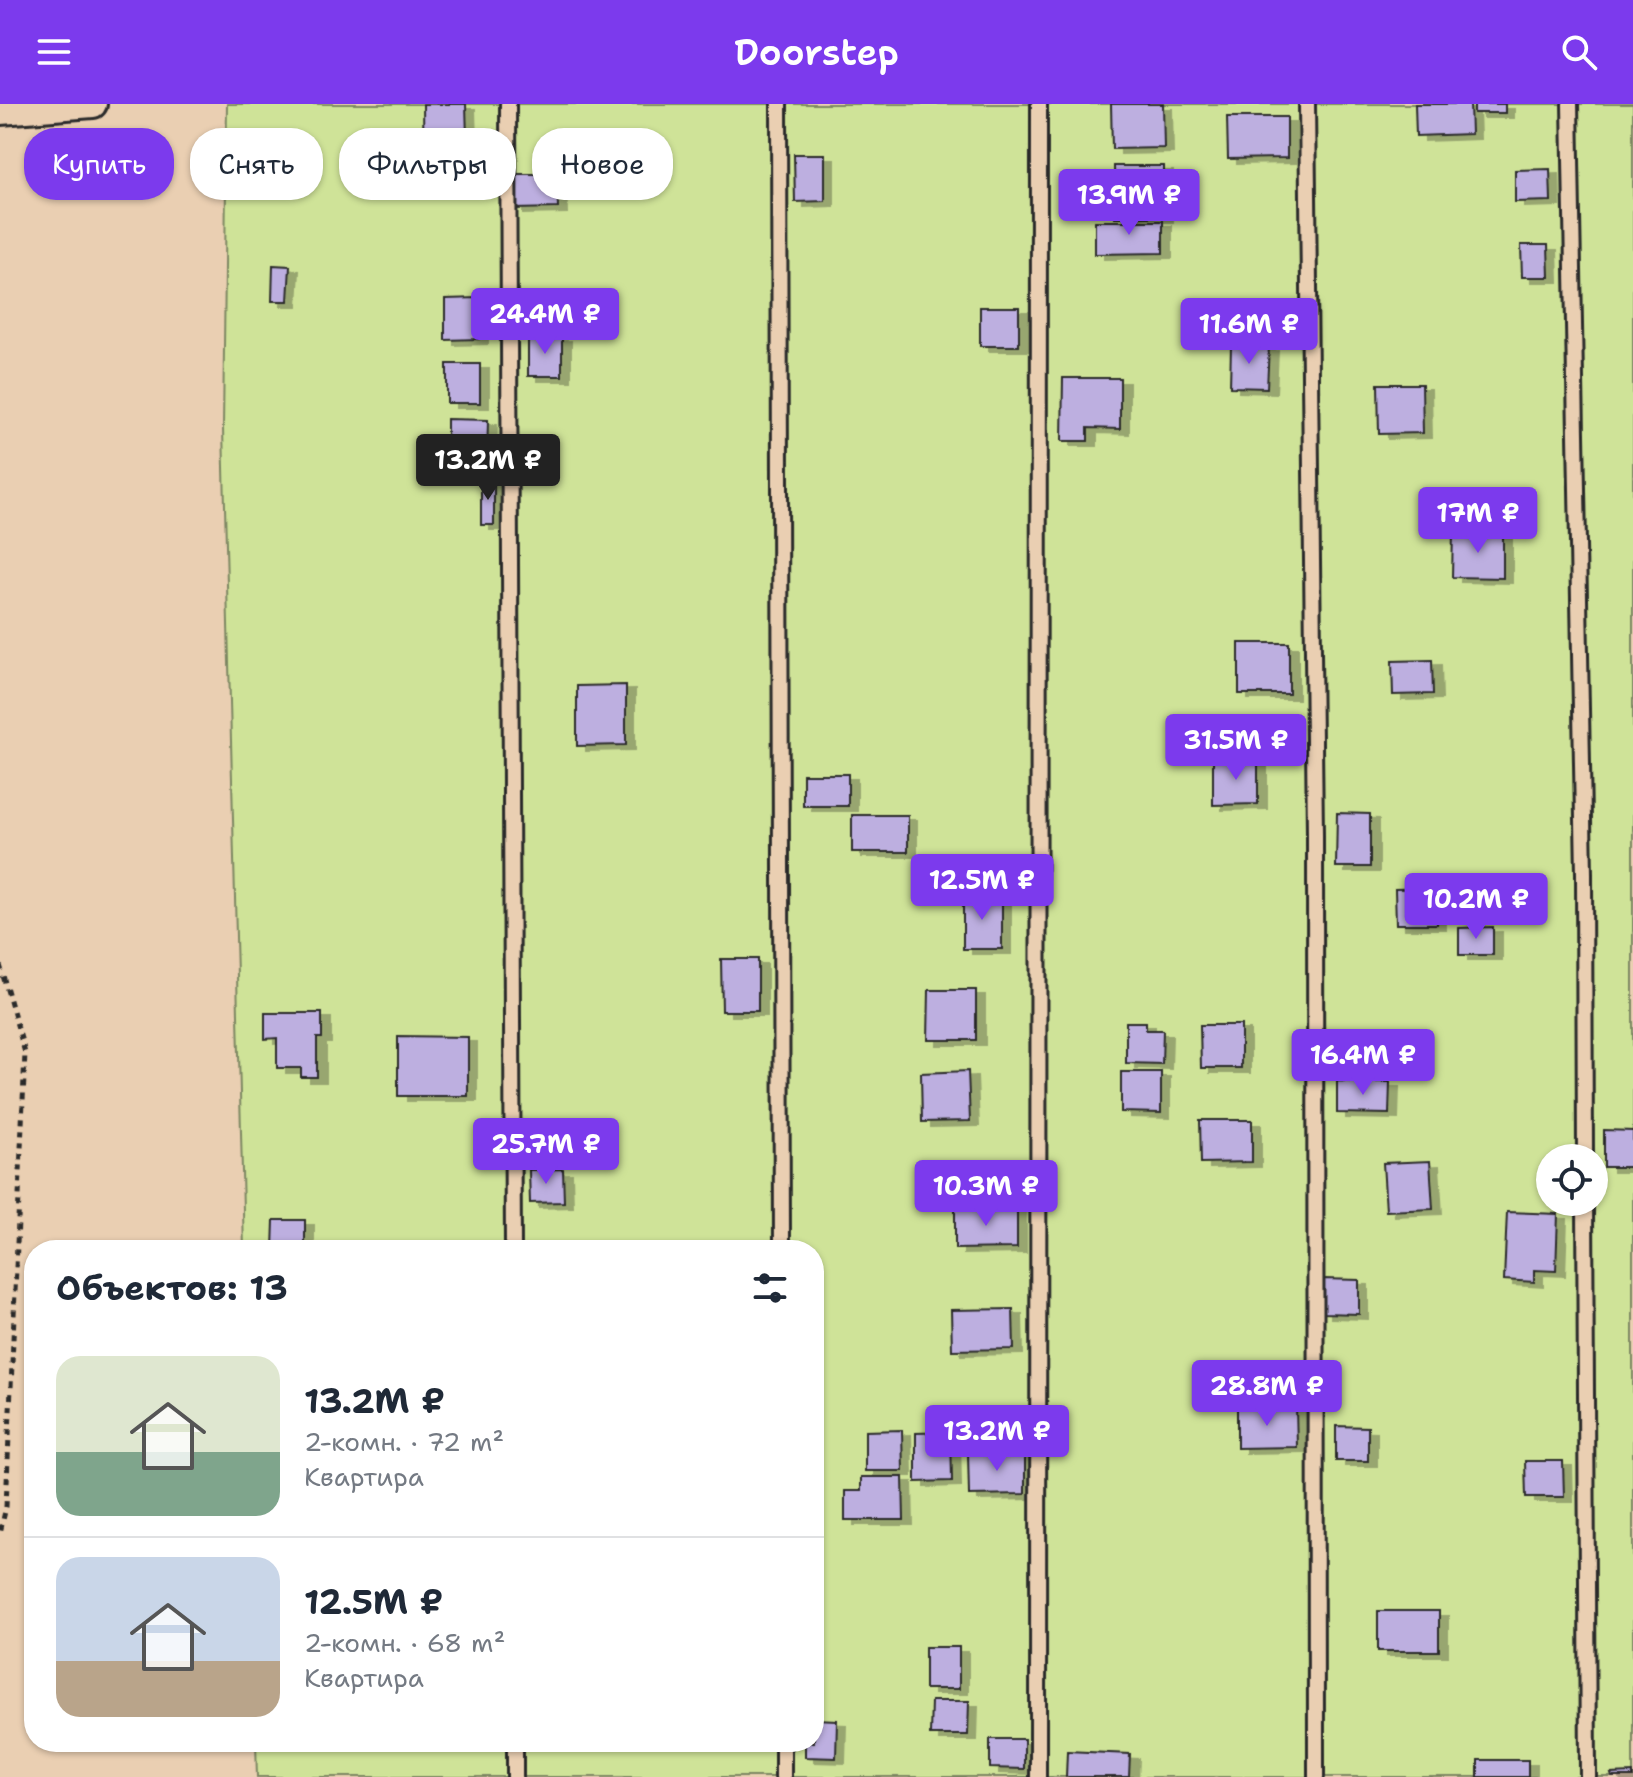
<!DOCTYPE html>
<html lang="ru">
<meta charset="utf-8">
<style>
body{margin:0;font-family:"Shantell Sans",sans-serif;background:#f6f6f7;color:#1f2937;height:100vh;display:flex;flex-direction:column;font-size:30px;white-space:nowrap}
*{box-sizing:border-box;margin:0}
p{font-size:26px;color:#747a83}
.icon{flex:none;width:44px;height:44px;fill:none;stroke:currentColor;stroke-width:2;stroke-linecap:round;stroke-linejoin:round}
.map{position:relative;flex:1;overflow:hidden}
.side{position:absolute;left:24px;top:1136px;width:800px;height:512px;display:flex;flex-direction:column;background:#fff;border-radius:32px;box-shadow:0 2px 6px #0004}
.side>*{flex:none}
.banner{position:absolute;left:24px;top:24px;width:800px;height:72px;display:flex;gap:16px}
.buttons{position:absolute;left:1536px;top:1040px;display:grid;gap:16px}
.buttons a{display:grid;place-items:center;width:72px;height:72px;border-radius:50%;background:#fff;box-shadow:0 2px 6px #0004;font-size:40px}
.price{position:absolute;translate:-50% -68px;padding:0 18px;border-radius:8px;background:#7c3aed;color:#fff;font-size:26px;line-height:52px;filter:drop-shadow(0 2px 4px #0008)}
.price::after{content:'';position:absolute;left:50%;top:48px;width:24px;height:18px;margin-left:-12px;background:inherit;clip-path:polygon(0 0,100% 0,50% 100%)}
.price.current{background:#222;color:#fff}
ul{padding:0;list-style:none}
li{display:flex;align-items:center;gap:24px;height:200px;padding:0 32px}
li+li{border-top:2px solid #e0e1e3}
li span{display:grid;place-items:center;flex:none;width:224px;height:160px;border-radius:24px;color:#555}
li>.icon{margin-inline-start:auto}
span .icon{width:96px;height:96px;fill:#fffc;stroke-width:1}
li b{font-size:34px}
h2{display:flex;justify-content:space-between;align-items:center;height:96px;padding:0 32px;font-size:34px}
.tag{padding:0 28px;border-radius:32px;background:#fff;box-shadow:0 2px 6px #0004;font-size:28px;line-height:72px}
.tag.current{background:#7c3aed;color:#fff}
header{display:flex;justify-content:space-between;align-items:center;height:104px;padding:0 32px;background:#7c3aed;color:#fff;font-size:36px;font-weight:600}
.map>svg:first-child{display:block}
</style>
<header><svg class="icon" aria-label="menu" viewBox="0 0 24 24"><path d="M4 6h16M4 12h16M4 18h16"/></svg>Doorstep<svg class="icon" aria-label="search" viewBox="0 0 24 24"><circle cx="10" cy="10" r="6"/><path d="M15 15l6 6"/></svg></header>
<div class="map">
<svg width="1633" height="1673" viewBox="0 0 1633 1673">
<defs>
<filter id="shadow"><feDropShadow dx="9" dy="5" stdDeviation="0" flood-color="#0004"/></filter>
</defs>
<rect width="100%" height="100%" fill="#eacfb2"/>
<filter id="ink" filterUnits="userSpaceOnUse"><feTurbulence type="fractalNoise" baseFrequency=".0125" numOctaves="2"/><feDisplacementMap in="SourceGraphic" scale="16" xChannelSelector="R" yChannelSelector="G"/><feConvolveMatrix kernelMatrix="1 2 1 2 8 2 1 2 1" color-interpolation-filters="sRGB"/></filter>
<g filter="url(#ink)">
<path fill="#cfe398" stroke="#7d8762" stroke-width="2" fill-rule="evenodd" d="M 227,0 L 1633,0 L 1633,1673 L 257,1673 L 256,1638 L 814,1638 L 814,1146 L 244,1146 L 223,324 ZM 1550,1054 L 1594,1054 L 1594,1098 L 1550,1098 Z"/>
<g fill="#bdafe0" stroke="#2b2b2b" stroke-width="2" filter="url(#shadow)">
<path d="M 423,0 L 466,0 L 468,68 L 424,69 Z"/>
<path d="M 1111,0 L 1163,0 L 1164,44 L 1112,45 Z"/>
<path d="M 1415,0 L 1470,0 L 1471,30 L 1416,32 Z"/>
<rect x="1474" y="0" width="31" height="9"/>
<path d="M 1227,13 L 1287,13 L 1287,54 L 1228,55 Z"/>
<path d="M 794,50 L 825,50 L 825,97 L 795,98 Z"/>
<path d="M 1114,62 L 1164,62 L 1164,113 L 1115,113 Z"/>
<path d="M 1550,65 L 1551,97 L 1515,98 L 1515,66 Z"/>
<path d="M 514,70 L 557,70 L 558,104 L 514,105 Z"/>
<path d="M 1095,117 L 1163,117 L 1163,149 L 1095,150 Z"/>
<path d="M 1521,141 L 1548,141 L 1549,173 L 1522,173 Z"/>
<path d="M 273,161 L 290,162 L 288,197 L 272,197 Z"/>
<path d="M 479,194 L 479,235 L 445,236 L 445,195 Z"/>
<rect x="980" y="203" width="39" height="39"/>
<path d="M 562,232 L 562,272 L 528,272 L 528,233 Z"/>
<path d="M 1231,241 L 1269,242 L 1267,284 L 1230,283 Z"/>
<rect x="447" y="260" width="33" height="39"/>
<path d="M 1063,274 L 1120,274 L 1120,325 L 1088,324 L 1088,337 L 1062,337 Z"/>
<path d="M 1378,280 L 1422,280 L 1423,329 L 1379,330 Z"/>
<path d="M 447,315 L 488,316 L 487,356 L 447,355 Z"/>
<rect x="481" y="374" width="13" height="47"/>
<path d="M 1453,427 L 1503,428 L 1503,474 L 1452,473 Z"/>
<rect x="1239" y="539" width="50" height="51"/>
<path d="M 1432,556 L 1433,590 L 1393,591 L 1392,557 Z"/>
<path d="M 626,581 L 626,641 L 577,642 L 577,582 Z"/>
<path d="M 1258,655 L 1258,700 L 1213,701 L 1213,656 Z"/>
<rect x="803" y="670" width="45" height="32"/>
<path d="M 1337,709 L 1370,710 L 1370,763 L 1336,763 Z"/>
<rect x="852" y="711" width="56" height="37"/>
<path d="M 1436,784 L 1437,820 L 1396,820 L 1395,785 Z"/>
<rect x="963" y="792" width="39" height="53"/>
<path d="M 1493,823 L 1493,851 L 1459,851 L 1459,824 Z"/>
<path d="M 721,855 L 758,855 L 758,907 L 722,907 Z"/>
<path d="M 929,886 L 976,886 L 976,936 L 928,936 Z"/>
<path d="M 265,909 L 322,909 L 322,934 L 317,934 L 317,973 L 301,973 L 301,964 L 277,964 L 277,934 L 265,935 Z"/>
<path d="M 1126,918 L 1146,918 L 1146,926 L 1163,926 L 1162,960 L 1126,959 Z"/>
<path d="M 1200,921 L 1241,921 L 1241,964 L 1201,964 Z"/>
<path d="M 398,932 L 468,933 L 468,992 L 398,992 Z"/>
<path d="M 968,967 L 970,1017 L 922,1018 L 921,969 Z"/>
<path d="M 1121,968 L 1161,968 L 1161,1009 L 1121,1008 Z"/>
<path d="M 1337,977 L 1390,978 L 1389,1010 L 1337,1009 Z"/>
<path d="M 1200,1016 L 1252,1016 L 1252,1058 L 1201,1059 Z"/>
<path d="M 1604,1026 L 1633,1027 L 1633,1063 L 1604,1063 Z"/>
<path d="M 1430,1057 L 1433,1105 L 1386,1107 L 1383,1059 Z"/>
<path d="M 563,1065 L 564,1098 L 530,1099 L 529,1066 Z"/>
<path d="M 1017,1104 L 1017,1144 L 955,1145 L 955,1105 Z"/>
<path d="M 1507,1108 L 1558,1110 L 1556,1167 L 1534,1166 L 1534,1178 L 1504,1176 Z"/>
<path d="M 274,1116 L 305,1116 L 305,1146 L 273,1146 Z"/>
<path d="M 1323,1175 L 1359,1176 L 1359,1210 L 1322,1209 Z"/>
<path d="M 1013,1205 L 1014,1245 L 952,1246 L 951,1206 Z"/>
<path d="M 1296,1303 L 1297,1343 L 1237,1344 L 1237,1304 Z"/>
<path d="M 1336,1322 L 1368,1323 L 1368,1357 L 1336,1357 Z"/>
<path d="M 902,1326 L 903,1367 L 865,1367 L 865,1327 Z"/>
<path d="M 951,1328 L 952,1377 L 916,1378 L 916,1329 Z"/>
<path d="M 1025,1348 L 1025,1390 L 969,1391 L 968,1349 Z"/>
<path d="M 1525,1357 L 1563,1357 L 1564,1393 L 1526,1393 Z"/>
<path d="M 861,1373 L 903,1373 L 904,1416 L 845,1416 L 845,1387 L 861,1387 Z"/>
<rect x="1378" y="1507" width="61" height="40"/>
<rect x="925" y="1543" width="34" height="42"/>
<path d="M 931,1597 L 969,1597 L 968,1631 L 930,1631 Z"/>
<path d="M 814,1615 L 837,1616 L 836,1654 L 805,1653 L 805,1638 L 814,1638 Z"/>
<path d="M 990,1635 L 1024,1635 L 1024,1665 L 990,1664 Z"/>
<path d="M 1067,1647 L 1130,1650 L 1129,1673 L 1066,1673 Z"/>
<rect x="1478" y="1656" width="50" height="17"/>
<path d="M 1633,1669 L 1633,1673 L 1612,1673 L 1611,1670 Z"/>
</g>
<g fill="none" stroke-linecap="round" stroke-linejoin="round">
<defs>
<g id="service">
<path d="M 508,0 L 513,1146"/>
<path d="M 779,0 L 782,1146"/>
<path d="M 1307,0 L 1315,731 L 1316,1673"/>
<path d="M 1570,0 L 1584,770 L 1585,1054"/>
<path d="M 1585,1098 L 1588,1673"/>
<path d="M 515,1638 L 515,1673"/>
<path d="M 783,1638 L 783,1673"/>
<path d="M 1038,1673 L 1039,0"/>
</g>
<path id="minor" d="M 0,7 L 93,0"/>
</defs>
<use href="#service" stroke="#2b2b2b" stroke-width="20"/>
<use href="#minor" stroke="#2b2b2b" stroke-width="32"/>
<path stroke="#2b2b2b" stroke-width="5" stroke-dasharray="6 6" stroke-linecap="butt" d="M 0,861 L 25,949 L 6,1403 L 0,1429"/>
<use href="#service" stroke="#eacfb2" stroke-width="14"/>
<use href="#minor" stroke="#eacfb2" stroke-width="26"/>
</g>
</g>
</svg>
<div class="buttons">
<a><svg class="icon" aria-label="locate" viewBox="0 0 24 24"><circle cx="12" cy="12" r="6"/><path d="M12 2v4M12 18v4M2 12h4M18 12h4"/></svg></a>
</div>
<b class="price" style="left:1129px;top:133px">13.9M ₽</b>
<b class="price" style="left:545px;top:252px">24.4M ₽</b>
<b class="price" style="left:1249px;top:262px">11.6M ₽</b>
<b class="price current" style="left:488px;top:398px">13.2M ₽</b>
<b class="price" style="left:1478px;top:451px">17M ₽</b>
<b class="price" style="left:1236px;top:678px">31.5M ₽</b>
<b class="price" style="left:982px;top:818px">12.5M ₽</b>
<b class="price" style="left:1476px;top:837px">10.2M ₽</b>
<b class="price" style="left:1363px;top:993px">16.4M ₽</b>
<b class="price" style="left:546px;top:1082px">25.7M ₽</b>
<b class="price" style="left:986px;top:1124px">10.3M ₽</b>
<b class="price" style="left:1267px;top:1324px">28.8M ₽</b>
<b class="price" style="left:997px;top:1369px">13.2M ₽</b>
<div class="banner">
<a class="tag current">Купить</a>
<a class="tag">Снять</a>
<a class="tag">Фильтры</a>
<a class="tag">Новое</a>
</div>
<section class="side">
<h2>Объектов: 13<svg class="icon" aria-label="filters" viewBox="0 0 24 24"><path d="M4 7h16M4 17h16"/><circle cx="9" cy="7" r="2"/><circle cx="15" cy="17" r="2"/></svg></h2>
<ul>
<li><span style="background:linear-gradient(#dfe7d0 60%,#7fa58c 0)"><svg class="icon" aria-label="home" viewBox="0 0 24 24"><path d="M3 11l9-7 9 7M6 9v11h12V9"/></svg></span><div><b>13.2M ₽</b><p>2-комн. · 72 m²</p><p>Квартира</p></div></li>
<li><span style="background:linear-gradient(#c9d6e8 65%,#b9a48a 0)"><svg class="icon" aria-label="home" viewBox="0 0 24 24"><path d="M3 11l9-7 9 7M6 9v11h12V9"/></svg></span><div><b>12.5M ₽</b><p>2-комн. · 68 m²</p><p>Квартира</p></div></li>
</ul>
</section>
</div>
